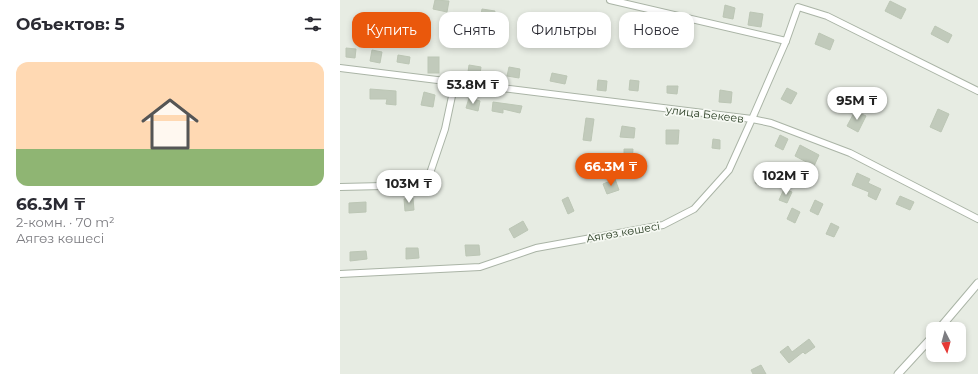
<!DOCTYPE html>
<html lang="ru">
<meta charset="utf-8">
<style>
body{margin:0;font-family:Montserrat,sans-serif;background:#f2f2f3;color:#2b2b33;height:100vh;display:flex;flex-direction:column;font-size:15px;white-space:nowrap}
*{box-sizing:border-box;margin:0}
p{font-size:13px;color:#7c7c81}
.icon{flex:none;width:22px;height:22px;fill:none;stroke:currentColor;stroke-width:2;stroke-linecap:round;stroke-linejoin:round}
.map{position:relative;flex:1;overflow:hidden}
.drawer{display:flex;flex-direction:column;background:#fff;width:340px}
.drawer>*{flex:none}
.banner{position:absolute;left:12px;top:12px;width:380px;height:36px;display:flex;gap:8px}
.needle{width:26px;rotate:174deg}
.fabs{position:absolute;left:586px;top:322px;display:grid;gap:8px}
.fabs a{display:grid;place-items:center;width:40px;height:40px;border-radius:8px;background:#fff;box-shadow:0 2px 6px #0003;font-size:20px}
.price{position:absolute;translate:-50% -34px;padding:0 9px;border-radius:14px;background:#fff;color:#222;font-size:13px;line-height:26px;filter:drop-shadow(0 1px 2px #0008)}
.price::after{content:'';position:absolute;left:50%;top:24px;width:12px;height:9px;margin-left:-6px;background:inherit;clip-path:polygon(0 0,100% 0,50% 100%)}
.price.on{background:#ea580c;color:#fff}
ul{padding:0;list-style:none}
li{display:grid;align-content:center;gap:8px;height:212px;padding:0 16px}
li+li{border-top:1px solid #e1e1e2}
li span{display:grid;place-items:center;height:124px;border-radius:12px;color:#555}
li>.icon{margin-inline-start:auto}
span .icon{width:72px;height:72px;fill:#fffc;stroke-width:1}
li b{font-size:17px}
h2{display:flex;justify-content:space-between;align-items:center;height:48px;padding:0 16px;font-size:17px}
.pill{padding:0 14px;border-radius:12px;background:#fff;box-shadow:0 2px 6px #0003;font-size:14px;line-height:36px}
.pill.on{background:#ea580c;color:#fff}
main{display:flex;flex:1;min-height:0}
.map>svg:first-child{display:block}
</style>
<main>
<section class="drawer">
<h2>Объектов: 5<svg class="icon" aria-label="filters" viewBox="0 0 24 24"><path d="M4 7h16M4 17h16"/><circle cx="9" cy="7" r="2"/><circle cx="15" cy="17" r="2"/></svg></h2>
<ul>
<li><span style="background:linear-gradient(#ffd9b3 70%,#8fb573 0)"><svg class="icon" aria-label="home" viewBox="0 0 24 24"><path d="M3 11l9-7 9 7M6 9v11h12V9"/></svg></span><div><b>66.3M ₸</b><p>2-комн. · 70 m²</p><p>Аягөз көшесі</p></div></li>
</ul>
</section>
<div class="map">
<svg width="638" height="374" viewBox="0 0 638 374">
<rect width="100%" height="100%" fill="#e7ece3"/>
<g fill="#c1cabb" stroke="#bcc6b5">
<path d="M 95,0 L 109,1 L 107,12 L 93,9 Z"/>
<path d="M 550,1 L 566,9 L 561,19 L 545,11 Z"/>
<path d="M 385,5 L 395,8 L 393,19 L 383,17 Z"/>
<path d="M 142,9 L 155,11 L 153,22 L 140,20 Z"/>
<path d="M 410,12 L 423,14 L 421,27 L 408,25 Z"/>
<path d="M 190,18 L 204,21 L 202,32 L 188,30 Z"/>
<path d="M 595,26 L 612,35 L 608,43 L 591,34 Z"/>
<path d="M 238,29 L 253,32 L 250,43 L 236,40 Z"/>
<path d="M 479,33 L 494,40 L 490,50 L 475,44 Z"/>
<path d="M 6,48 L 16,49 L 15,58 L 6,57 Z"/>
<path d="M 32,50 L 42,52 L 40,63 L 30,61 Z"/>
<path d="M 58,55 L 70,57 L 69,64 L 57,62 Z"/>
<rect x="88" y="57" width="11" height="16"/>
<path d="M 129,65 L 141,67 L 140,74 L 128,72 Z"/>
<path d="M 169,67 L 180,69 L 179,78 L 167,76 Z"/>
<path d="M 212,73 L 227,76 L 225,84 L 210,81 Z"/>
<path d="M 258,80 L 267,81 L 266,91 L 257,90 Z"/>
<path d="M 290,80 L 299,81 L 298,91 L 289,90 Z"/>
<path d="M 327,86 L 338,86 L 337,94 L 327,93 Z"/>
<path d="M 447,88 L 457,93 L 451,104 L 441,99 Z"/>
<path d="M 30,89 L 56,91 L 56,105 L 46,104 L 47,99 L 30,99 Z"/>
<path d="M 380,90 L 392,92 L 391,103 L 379,102 Z"/>
<path d="M 84,92 L 95,95 L 93,107 L 81,105 Z"/>
<path d="M 129,98 L 140,101 L 138,111 L 126,108 Z"/>
<path d="M 153,102 L 182,106 L 180,113 L 163,109 L 163,113 L 152,111 Z"/>
<path d="M 598,109 L 609,114 L 601,132 L 590,127 Z"/>
<path d="M 515,111 L 526,116 L 518,132 L 507,126 Z"/>
<path d="M 246,118 L 254,119 L 251,141 L 243,140 Z"/>
<path d="M 282,126 L 295,128 L 294,138 L 280,137 Z"/>
<path d="M 326,130 L 339,130 L 338,144 L 326,144 Z"/>
<path d="M 440,135 L 448,139 L 443,150 L 435,146 Z"/>
<path d="M 373,139 L 380,140 L 380,149 L 372,148 Z"/>
<path d="M 460,145 L 479,155 L 474,166 L 455,156 Z"/>
<path d="M 284,149 L 293,149 L 292,163 L 284,163 Z"/>
<path d="M 517,173 L 530,179 L 528,183 L 541,189 L 536,200 L 528,196 L 529,192 L 512,185 Z"/>
<path d="M 419,174 L 427,177 L 422,187 L 415,183 Z"/>
<path d="M 275,179 L 279,190 L 267,194 L 263,184 Z"/>
<path d="M 444,189 L 452,192 L 447,203 L 439,200 Z"/>
<path d="M 560,196 L 574,202 L 570,210 L 556,204 Z"/>
<path d="M 228,197 L 234,211 L 228,214 L 222,200 Z"/>
<path d="M 73,198 L 74,210 L 65,211 L 64,199 Z"/>
<path d="M 475,200 L 483,204 L 478,215 L 470,211 Z"/>
<path d="M 26,202 L 26,212 L 9,213 L 9,203 Z"/>
<path d="M 452,208 L 460,212 L 455,223 L 447,219 Z"/>
<path d="M 183,221 L 188,230 L 174,238 L 169,229 Z"/>
<path d="M 491,223 L 499,227 L 494,237 L 486,234 Z"/>
<path d="M 125,245 L 139,245 L 140,255 L 126,256 Z"/>
<path d="M 66,248 L 78,248 L 79,258 L 66,259 Z"/>
<path d="M 26,251 L 27,259 L 10,261 L 10,252 Z"/>
<path d="M 469,339 L 475,347 L 465,354 L 463,352 L 449,363 L 440,352 L 448,346 L 452,352 Z"/>
<path d="M 421,365 L 426,374 L 413,374 L 411,370 Z"/>
</g>
<g fill="none" stroke-linecap="round" stroke-linejoin="round">
<defs>
<g id="minor">
<path d="M 270,0 L 446,41"/>
<path d="M 0,68 L 412,119 L 446,41 L 458,7 L 487,16 L 638,91"/>
<path d="M 0,187 L 86,185 L 105,129 L 115,82"/>
<path d="M 0,274 L 140,267 L 196,248 L 323,225 L 354,209 L 389,170 L 412,119 L 431,123 L 510,153 L 638,219"/>
</g>
<g id="tertiary">
<path d="M 599,329 L 638,283"/>
<path d="M 558,374 L 593,336"/>
</g>
</defs>
<use href="#minor" stroke="#aab4a6" stroke-width="8"/>
<use href="#tertiary" stroke="#aab4a6" stroke-width="9"/>
<use href="#minor" stroke="#fff" stroke-width="6"/>
<use href="#tertiary" stroke="#fff" stroke-width="7"/>
</g>
<g text-anchor="middle" dominant-baseline="central" stroke-width="3.5" stroke-linejoin="round" paint-order="stroke">
<g font-size="11" fill="#293d23" stroke="#f6f9f3">
<text transform="translate(365 114) rotate(7)">улица Бекеев</text>
<text transform="translate(283 232) rotate(-10)">Аягөз көшесі</text>
</g>
</g>
</svg>
<div class="fabs">
<a><svg class="needle" viewBox="-14 -14 28 28"><path d="M0-13l5 13h-10z" fill="#e53935"/><path d="M0 13l5-13h-10z" fill="#7c7c81"/></svg></a>
</div>
<b class="price" style="left:133px;top:105px">53.8M ₸</b>
<b class="price" style="left:517px;top:121px">95M ₸</b>
<b class="price on" style="left:271px;top:187px">66.3M ₸</b>
<b class="price" style="left:446px;top:196px">102M ₸</b>
<b class="price" style="left:69px;top:204px">103M ₸</b>
<div class="banner">
<a class="pill on">Купить</a>
<a class="pill">Снять</a>
<a class="pill">Фильтры</a>
<a class="pill">Новое</a>
</div>
</div>
</main>
